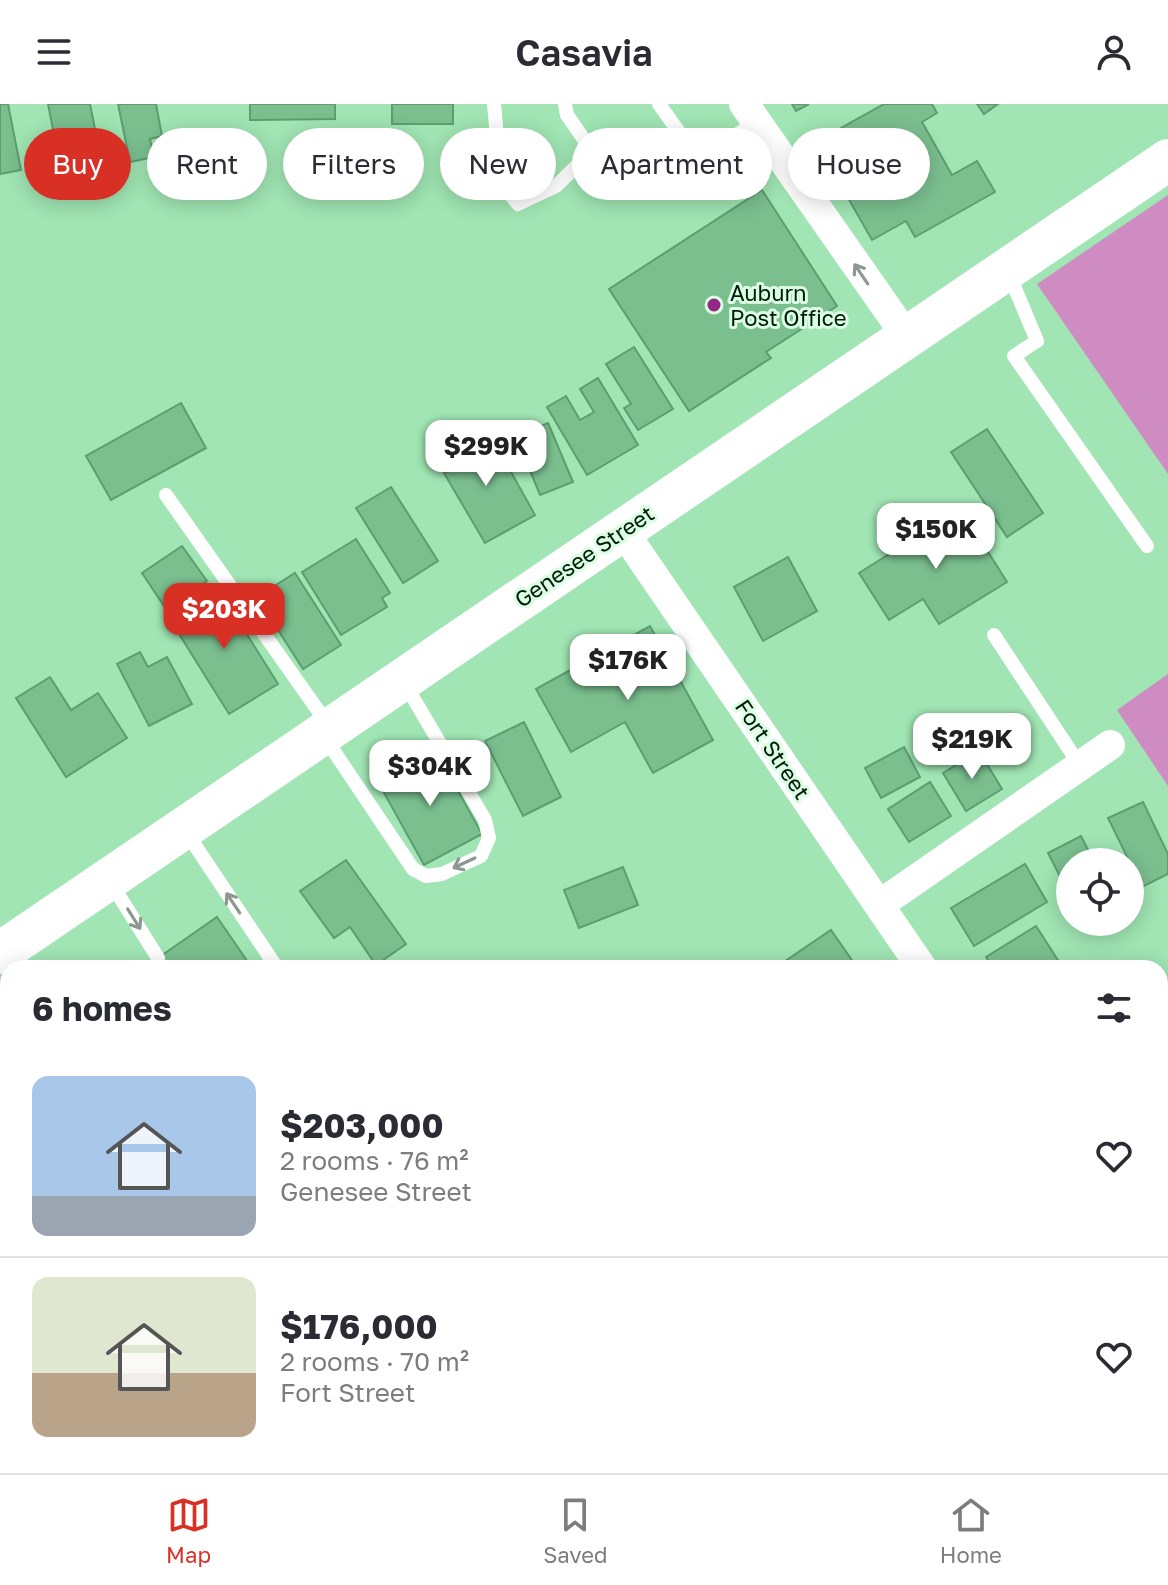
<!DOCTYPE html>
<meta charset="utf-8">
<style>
body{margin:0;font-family:"Golos Text",sans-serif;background:#f7f7f7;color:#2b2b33;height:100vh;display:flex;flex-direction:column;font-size:30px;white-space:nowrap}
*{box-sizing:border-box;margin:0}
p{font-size:26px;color:#7c7c81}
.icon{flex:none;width:44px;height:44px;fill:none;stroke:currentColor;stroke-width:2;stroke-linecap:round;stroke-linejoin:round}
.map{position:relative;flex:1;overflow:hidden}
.panel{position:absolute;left:0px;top:856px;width:1168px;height:514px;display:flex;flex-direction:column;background:#fff;border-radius:24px 24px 0 0;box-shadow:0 4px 20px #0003}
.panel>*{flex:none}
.top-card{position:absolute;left:24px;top:24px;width:1120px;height:72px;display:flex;gap:16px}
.fabs{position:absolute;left:1056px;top:744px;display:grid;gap:16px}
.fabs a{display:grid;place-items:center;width:88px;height:88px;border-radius:50%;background:#fff;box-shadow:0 4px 20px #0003;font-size:40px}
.price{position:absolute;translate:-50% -68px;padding:0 18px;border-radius:16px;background:#fff;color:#222;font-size:26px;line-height:52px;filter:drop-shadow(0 2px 4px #0008)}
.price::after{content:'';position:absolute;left:50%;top:48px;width:24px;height:18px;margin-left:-12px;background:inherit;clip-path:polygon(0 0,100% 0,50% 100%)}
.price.current{background:#d93025;color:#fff}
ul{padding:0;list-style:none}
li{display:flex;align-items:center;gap:24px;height:200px;padding:0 32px}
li+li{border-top:2px solid #e1e1e2}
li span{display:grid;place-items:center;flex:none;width:224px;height:160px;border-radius:16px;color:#555}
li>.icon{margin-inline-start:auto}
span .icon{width:96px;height:96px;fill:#fffc;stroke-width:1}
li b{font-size:34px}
h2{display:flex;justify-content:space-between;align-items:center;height:96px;padding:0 32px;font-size:34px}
.chip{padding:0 28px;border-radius:36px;background:#fff;box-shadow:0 4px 20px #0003;font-size:28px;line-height:72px}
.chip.current{background:#d93025;color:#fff}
header{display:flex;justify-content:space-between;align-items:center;height:104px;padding:0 32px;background:#fff;font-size:36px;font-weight:600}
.tab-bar{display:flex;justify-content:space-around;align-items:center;height:112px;border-top:2px solid #e1e1e2;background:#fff;font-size:22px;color:#7c7c81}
.tab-bar a{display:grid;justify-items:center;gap:4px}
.tab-bar .current{color:#d93025}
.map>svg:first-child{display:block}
</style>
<header><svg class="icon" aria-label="menu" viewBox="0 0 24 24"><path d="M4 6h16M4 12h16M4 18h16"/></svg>Casavia<svg class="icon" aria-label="person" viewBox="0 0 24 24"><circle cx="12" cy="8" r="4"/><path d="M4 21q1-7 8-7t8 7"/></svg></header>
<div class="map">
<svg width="1168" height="1369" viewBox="0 0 1168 1369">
<rect width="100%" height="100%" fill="#a0e5b3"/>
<g fill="#cf8cc3">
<path d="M 1168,91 L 1168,370 L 1037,180 Z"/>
<path d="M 1168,570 L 1168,682 L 1117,606 Z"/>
<path d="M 1168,1087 L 1168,1369 L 582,1369 L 592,1362 L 1160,1362 L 1160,1091 Z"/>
</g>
<g fill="#7bbf8f" stroke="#5c9e70" stroke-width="2">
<path d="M 0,0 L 8,0 L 21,66 L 0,70 Z"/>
<path d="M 48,0 L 90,0 L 101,55 L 86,58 L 88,66 L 62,71 Z"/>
<path d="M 118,0 L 156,0 L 162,32 L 150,35 L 154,53 L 130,58 Z"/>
<path d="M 250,0 L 335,0 L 335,15 L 250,16 Z"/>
<rect x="392" y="0" width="61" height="20"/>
<path d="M 792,0 L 809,0 L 796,7 Z"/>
<path d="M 884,0 L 932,0 L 937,9 L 922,18 L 952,71 L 977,57 L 995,88 L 915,133 L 906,117 L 872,136 L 836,73 L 847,67 L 827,32 Z"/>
<path d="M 977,0 L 998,0 L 984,10 Z"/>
<path d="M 762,86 L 837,202 L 766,248 L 771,254 L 689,307 L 609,185 Z"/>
<path d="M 634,243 L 673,305 L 638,326 L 624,304 L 631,300 L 606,260 Z"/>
<path d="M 598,274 L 638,341 L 587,371 L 547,303 L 566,292 L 580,316 L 594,308 L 580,285 Z"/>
<path d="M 181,299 L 206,344 L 111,396 L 86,352 Z"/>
<path d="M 548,319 L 573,378 L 540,391 L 516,332 Z"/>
<path d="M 987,325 L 1043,409 L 1007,433 L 951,348 Z"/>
<path d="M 467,328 L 480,350 L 496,341 L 535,411 L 485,439 L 444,369 L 456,362 L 444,340 Z"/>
<path d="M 391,383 L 438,457 L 403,479 L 356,404 Z"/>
<path d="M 961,405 L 1007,478 L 939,520 L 923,495 L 889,516 L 859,469 Z"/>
<path d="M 356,435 L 390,489 L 382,494 L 387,503 L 341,531 L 302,468 Z"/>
<path d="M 182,442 L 207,477 L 166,505 L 142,469 Z"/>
<path d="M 788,453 L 817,507 L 763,537 L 734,483 Z"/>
<path d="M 295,469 L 341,541 L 303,565 L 257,493 Z"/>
<path d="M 218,484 L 278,580 L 229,610 L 169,514 Z"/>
<path d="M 650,522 L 713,636 L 653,669 L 625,618 L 571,648 L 536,585 Z"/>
<path d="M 140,548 L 148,563 L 167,553 L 192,600 L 149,622 L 117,560 Z"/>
<path d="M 50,573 L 71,606 L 98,589 L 127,634 L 66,673 L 16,594 Z"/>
<path d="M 524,618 L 561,693 L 523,712 L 485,637 Z"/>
<path d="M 904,643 L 920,673 L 881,694 L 865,664 Z"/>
<path d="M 436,647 L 482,730 L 424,761 L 378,678 Z"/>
<path d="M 979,647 L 1002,685 L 966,707 L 943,669 Z"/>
<path d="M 930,678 L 951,712 L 909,738 L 888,705 Z"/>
<path d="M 1143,698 L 1168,750 L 1168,770 L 1142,783 L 1108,714 Z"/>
<path d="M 1081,732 L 1094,758 L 1070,758 L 1070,792 L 1048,749 Z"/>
<path d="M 346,756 L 406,840 L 376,861 L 350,823 L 334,834 L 300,787 Z"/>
<path d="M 1025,760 L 1047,798 L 974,842 L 951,804 Z"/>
<path d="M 623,763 L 638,801 L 579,824 L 564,786 Z"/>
<path d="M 217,813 L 252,864 L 143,864 L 158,854 Z"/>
<path d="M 1036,822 L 1063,864 L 993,864 L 986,853 Z"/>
<path d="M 831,826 L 856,862 L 853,864 L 775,864 Z"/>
<path d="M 209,1362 L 272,1362 L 261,1369 L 214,1369 Z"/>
<path d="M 415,1362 L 461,1362 L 466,1369 L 420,1369 Z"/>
</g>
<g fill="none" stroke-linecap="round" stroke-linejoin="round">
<g stroke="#fff" stroke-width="14">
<path d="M 494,0 L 501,79 L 518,100 L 556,82 L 592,47 L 567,11 L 565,0"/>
<path d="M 659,0 L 698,55 L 757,18"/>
<path d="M 1009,170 L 1037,237 L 1014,252 L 1147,442"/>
<path d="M 166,391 L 329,622"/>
<path d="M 994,531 L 1079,660"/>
<path d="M 325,634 L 413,765 L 426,772 L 442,770 L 481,752 L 489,734 L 485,716 L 405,580"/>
<path d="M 186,728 L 277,864"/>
<path d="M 111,779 L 158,854"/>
<path d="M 1160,1241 L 1165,1257 L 1160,1275"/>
<path d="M 631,1369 L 642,1362"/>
<path d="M 1122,1369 L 1125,1362"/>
</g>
<g stroke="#fff" stroke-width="30">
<path d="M 744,0 L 907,233"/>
<path d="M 623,427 L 922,864"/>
<path d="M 879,801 L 1110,641"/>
<path d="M 1160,1057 L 1168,1052"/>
<path d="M 331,1369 L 341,1362"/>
</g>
<path stroke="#fff" stroke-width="42" d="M 0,849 L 1168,56"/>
</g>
<defs><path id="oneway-shaft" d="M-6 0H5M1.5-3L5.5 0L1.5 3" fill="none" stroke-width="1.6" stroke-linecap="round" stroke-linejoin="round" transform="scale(2)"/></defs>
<g stroke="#8d9891">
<use href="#oneway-shaft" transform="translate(861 170) rotate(-124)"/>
<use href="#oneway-shaft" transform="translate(464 759) rotate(155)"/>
<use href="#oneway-shaft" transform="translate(233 799) rotate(-124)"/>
<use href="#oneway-shaft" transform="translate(134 815) rotate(58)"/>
</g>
<circle fill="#932687" stroke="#dbfde3" stroke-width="3" cx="714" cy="201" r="8"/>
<g text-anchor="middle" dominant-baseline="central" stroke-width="6" stroke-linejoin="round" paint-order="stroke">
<g font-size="22" fill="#011b0a" stroke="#dbfde3" text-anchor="start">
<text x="730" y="188">Auburn<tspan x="730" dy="25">Post Office</tspan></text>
</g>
<g font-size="22" fill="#011b0a" stroke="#dbfde3">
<text transform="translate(584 452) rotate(-34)">Genesee Street</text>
<text transform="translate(773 645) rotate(56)">Fort Street</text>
</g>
</g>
</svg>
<div class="fabs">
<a><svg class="icon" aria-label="locate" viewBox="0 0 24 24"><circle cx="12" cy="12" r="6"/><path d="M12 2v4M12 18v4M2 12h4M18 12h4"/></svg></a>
</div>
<b class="price" style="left:486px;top:384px">$299K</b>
<b class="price" style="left:936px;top:467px">$150K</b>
<b class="price current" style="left:224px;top:547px">$203K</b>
<b class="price" style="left:628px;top:598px">$176K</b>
<b class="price" style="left:972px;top:677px">$219K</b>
<b class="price" style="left:430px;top:704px">$304K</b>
<div class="top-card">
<a class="chip current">Buy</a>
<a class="chip">Rent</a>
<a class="chip">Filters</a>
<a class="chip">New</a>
<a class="chip">Apartment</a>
<a class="chip">House</a>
</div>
<section class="panel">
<h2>6 homes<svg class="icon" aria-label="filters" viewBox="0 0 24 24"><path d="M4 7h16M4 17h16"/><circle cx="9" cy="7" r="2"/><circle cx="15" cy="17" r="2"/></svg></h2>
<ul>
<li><span style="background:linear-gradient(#a9c7e8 75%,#9aa5b1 0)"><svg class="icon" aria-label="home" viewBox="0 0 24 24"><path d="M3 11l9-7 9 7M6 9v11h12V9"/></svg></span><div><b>$203,000</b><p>2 rooms · 76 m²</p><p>Genesee Street</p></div><svg class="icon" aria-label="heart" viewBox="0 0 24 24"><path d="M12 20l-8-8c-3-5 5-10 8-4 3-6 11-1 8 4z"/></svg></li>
<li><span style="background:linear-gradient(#dfe7d0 60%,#b9a48a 0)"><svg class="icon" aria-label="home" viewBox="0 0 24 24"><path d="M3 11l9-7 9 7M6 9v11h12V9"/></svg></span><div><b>$176,000</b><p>2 rooms · 70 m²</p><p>Fort Street</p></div><svg class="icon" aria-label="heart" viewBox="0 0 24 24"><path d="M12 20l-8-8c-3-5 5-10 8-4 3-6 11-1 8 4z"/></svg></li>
</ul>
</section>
</div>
<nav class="tab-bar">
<a class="current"><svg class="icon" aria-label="map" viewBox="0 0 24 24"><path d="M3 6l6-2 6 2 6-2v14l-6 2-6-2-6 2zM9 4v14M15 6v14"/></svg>Map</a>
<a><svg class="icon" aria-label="saved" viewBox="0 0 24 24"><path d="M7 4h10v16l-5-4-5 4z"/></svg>Saved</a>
<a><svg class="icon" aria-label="home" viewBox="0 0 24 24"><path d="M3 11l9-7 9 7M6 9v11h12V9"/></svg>Home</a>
</nav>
